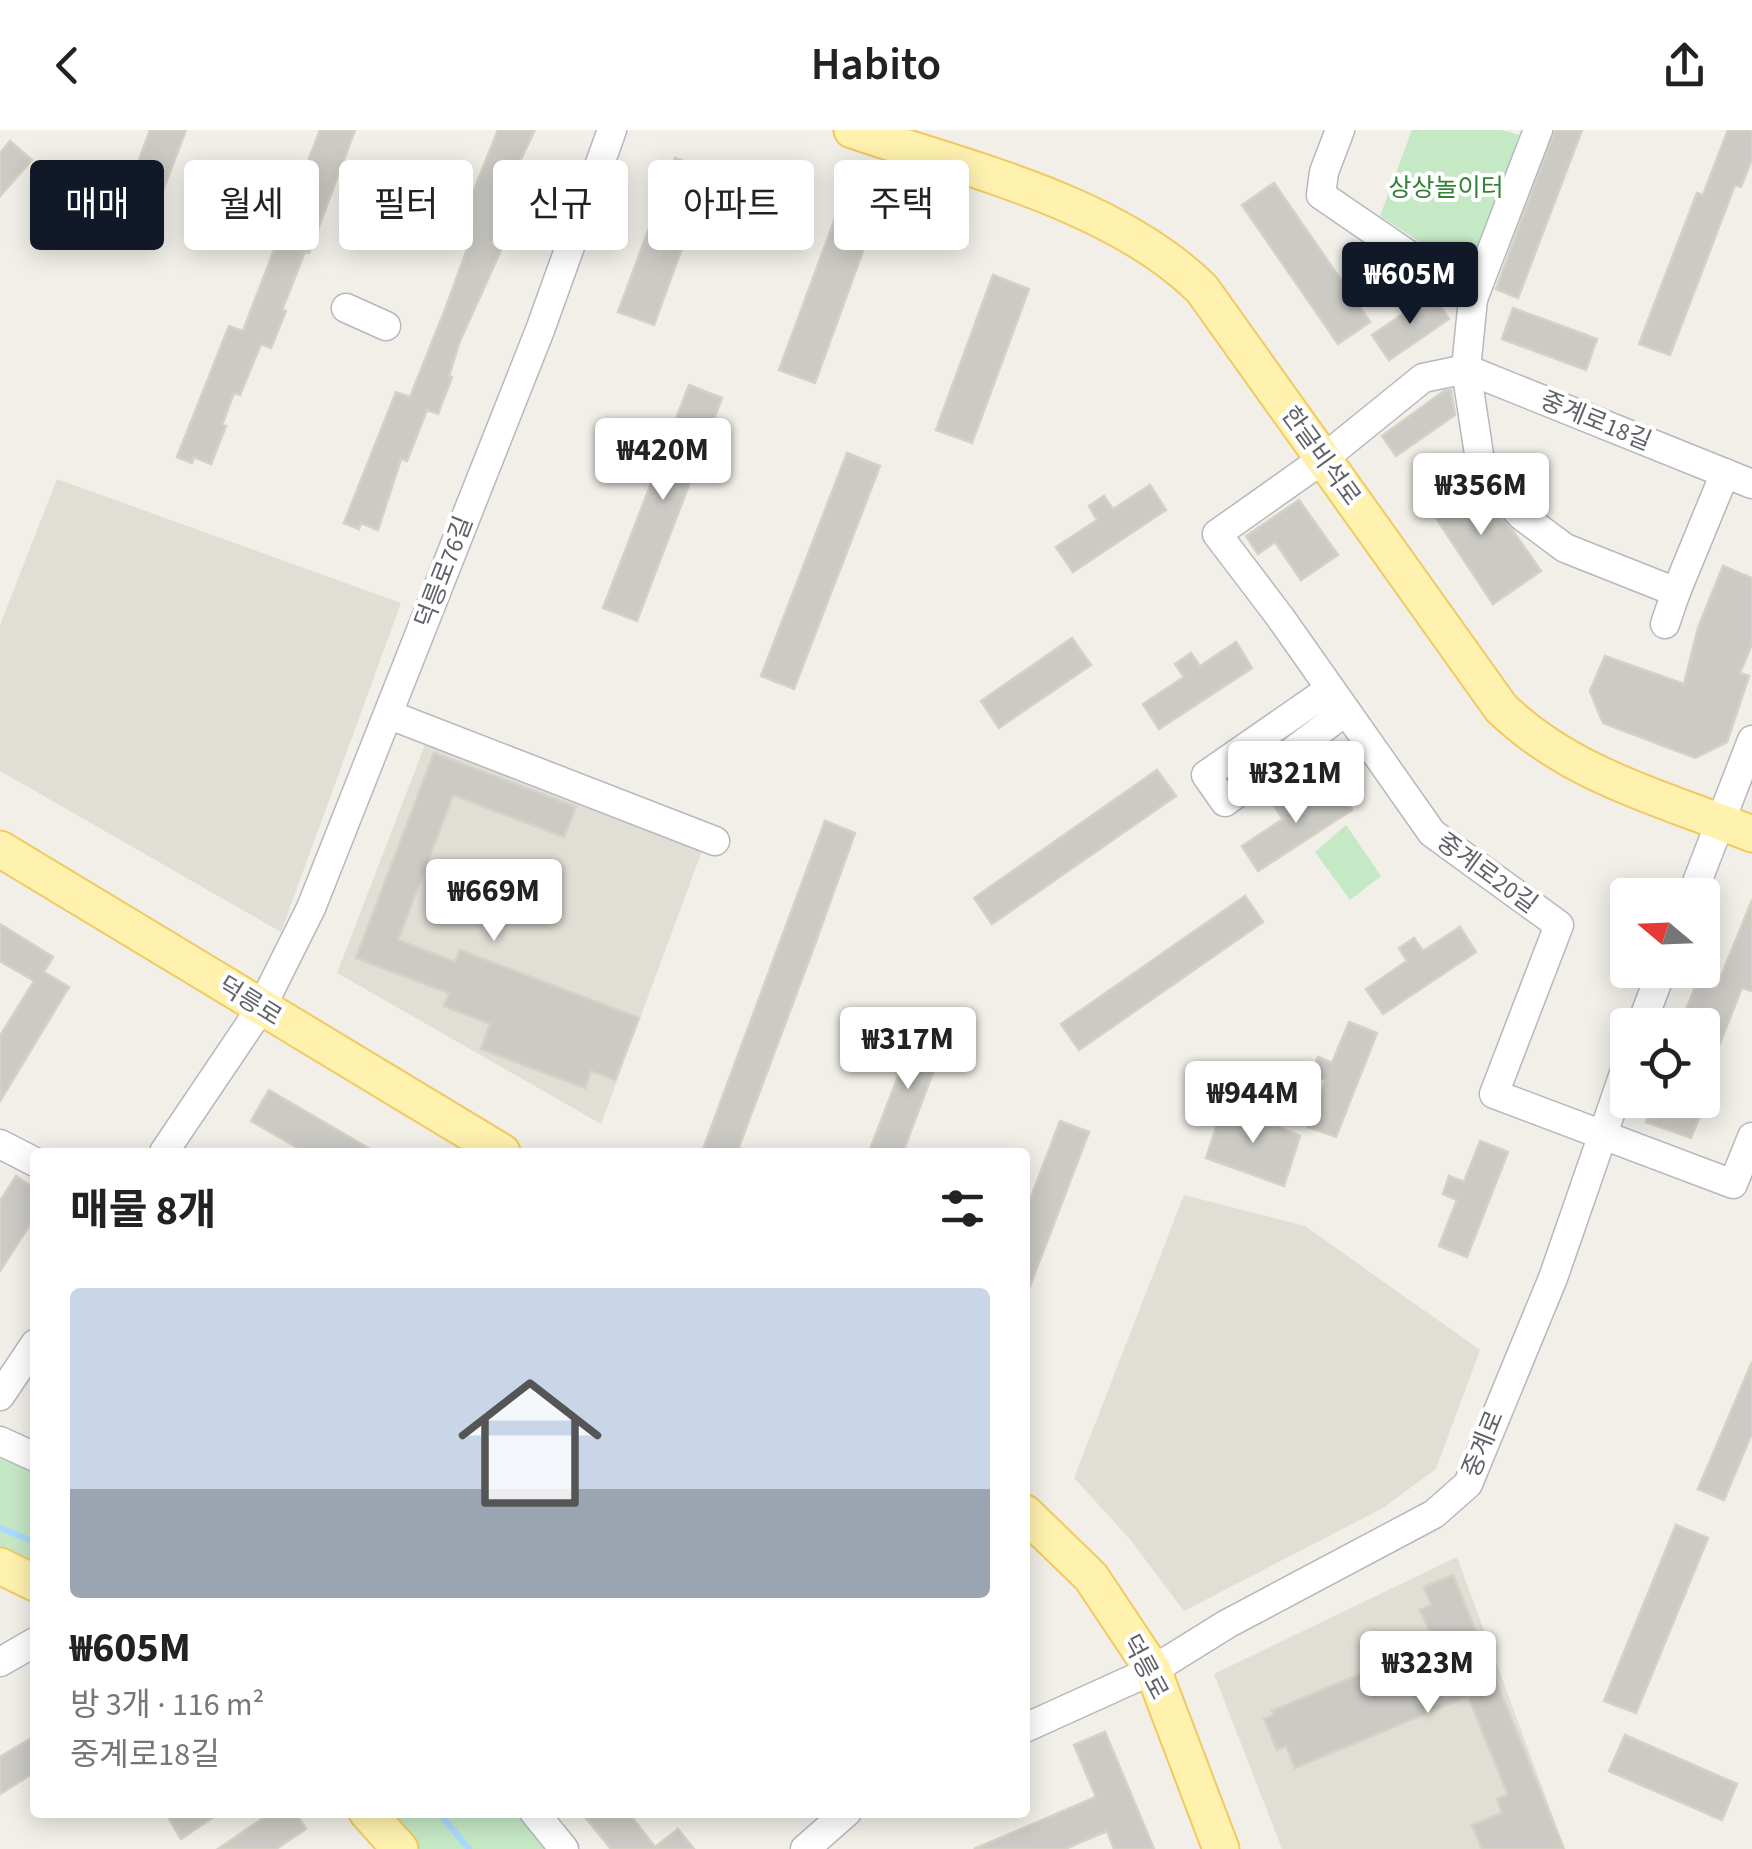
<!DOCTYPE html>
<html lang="ko">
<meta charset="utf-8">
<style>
body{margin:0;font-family:"Source Sans 3","Noto Sans KR",sans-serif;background:#f2f2f2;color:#222;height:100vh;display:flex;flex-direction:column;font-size:38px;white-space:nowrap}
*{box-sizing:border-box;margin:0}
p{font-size:32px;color:#767676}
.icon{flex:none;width:55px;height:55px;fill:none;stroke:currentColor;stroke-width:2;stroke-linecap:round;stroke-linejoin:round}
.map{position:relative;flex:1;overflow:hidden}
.drawer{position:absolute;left:30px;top:1018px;width:1000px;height:670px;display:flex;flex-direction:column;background:#fff;border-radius:10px;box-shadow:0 5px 25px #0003}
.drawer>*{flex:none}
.banner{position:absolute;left:30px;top:30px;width:1000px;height:90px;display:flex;gap:20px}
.needle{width:65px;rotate:289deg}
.controls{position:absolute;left:1610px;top:748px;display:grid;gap:20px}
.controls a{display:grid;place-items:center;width:110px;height:110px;border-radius:10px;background:#fff;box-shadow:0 5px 25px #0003;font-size:50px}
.price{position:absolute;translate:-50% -85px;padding:0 22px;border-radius:10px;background:#fff;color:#222;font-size:32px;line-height:65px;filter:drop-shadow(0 2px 5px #0008)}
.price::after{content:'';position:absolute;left:50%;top:60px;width:30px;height:22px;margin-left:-15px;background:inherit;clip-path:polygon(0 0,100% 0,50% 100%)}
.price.on{background:#111827;color:#fff}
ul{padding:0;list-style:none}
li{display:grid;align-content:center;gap:20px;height:530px;padding:0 40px}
li span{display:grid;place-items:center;height:310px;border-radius:10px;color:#555}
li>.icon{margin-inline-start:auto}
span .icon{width:180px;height:180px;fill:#fffc;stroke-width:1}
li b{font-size:42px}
h2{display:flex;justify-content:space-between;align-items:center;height:120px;padding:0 40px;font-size:42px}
.pill{padding:0 35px;border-radius:10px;background:#fff;box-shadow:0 5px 25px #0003;font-size:35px;line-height:90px}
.pill.on{background:#111827;color:#fff}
header{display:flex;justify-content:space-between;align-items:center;height:130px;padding:0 40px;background:#fff;font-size:45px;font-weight:600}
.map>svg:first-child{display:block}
</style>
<header><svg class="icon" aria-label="back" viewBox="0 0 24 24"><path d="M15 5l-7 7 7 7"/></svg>Habito<svg class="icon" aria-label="share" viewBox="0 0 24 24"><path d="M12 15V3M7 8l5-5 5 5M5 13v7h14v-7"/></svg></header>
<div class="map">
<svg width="1752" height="1719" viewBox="0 0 1752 1719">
<rect width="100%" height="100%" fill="#f1efe8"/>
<g fill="#e1ded6">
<path d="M 57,349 L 401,473 L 281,802 L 0,641 L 0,495 Z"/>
<path d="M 428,607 L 703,718 L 601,994 L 337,843 Z"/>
<path d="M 1184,1065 L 1305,1096 L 1480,1220 L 1436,1339 L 1383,1378 L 1184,1481 L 1129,1408 L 1074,1348 Z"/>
<path d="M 1457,1427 L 1565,1719 L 1282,1719 L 1214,1544 Z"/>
</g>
<g fill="#c5e8c5">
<path d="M 1412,0 L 1502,0 L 1519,5 L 1471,145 L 1380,86 Z"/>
<path d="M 1346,695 L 1381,746 L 1350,770 L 1315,722 Z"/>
<path d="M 0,1326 L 35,1341 L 35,1448 L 0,1432 Z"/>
<path d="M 379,1683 L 519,1683 L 546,1719 L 417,1719 Z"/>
</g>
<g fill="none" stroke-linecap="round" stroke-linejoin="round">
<g stroke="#aadaff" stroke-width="6">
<path d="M 0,1398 L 35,1412"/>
<path d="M 438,1682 L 469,1719"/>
</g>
</g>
<g fill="#cccac5" stroke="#d6d1c6" stroke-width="2.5">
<path d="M 150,0 L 186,0 L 162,63 L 131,52 Z"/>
<path d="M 320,0 L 355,0 L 309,123 L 305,122 L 282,180 L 286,181 L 271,218 L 261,214 L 240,265 L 234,263 L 222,295 L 226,296 L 211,334 L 194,327 L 192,333 L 177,327 L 229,196 L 243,201 Z"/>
<path d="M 498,0 L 535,0 L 506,60 L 512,62 L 492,114 L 502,118 L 460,211 L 449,246 L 452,247 L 438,284 L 427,280 L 407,331 L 401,329 L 378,400 L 361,393 L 359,399 L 344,393 L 396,262 L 410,267 L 446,177 L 470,111 L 456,105 Z"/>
<path d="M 1555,0 L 1582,0 L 1518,168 L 1496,159 Z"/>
<path d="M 1728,0 L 1752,0 L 1752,29 L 1741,57 L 1735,55 L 1670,225 L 1639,214 L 1697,63 L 1703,65 Z"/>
<path d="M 10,11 L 32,30 L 0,66 L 0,23 Z"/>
<path d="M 675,28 L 710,41 L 654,195 L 618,182 Z"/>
<path d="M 1274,53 L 1370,192 L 1338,214 L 1242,75 Z"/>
<path d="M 836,86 L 871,99 L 815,253 L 779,240 Z"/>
<path d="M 993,145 L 1029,159 L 972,313 L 936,300 Z"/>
<path d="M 1432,164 L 1449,189 L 1389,230 L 1372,205 Z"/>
<path d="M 1513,178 L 1597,209 L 1586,240 L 1502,209 Z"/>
<path d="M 689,255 L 722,268 L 637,491 L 603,478 Z"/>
<path d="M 1451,260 L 1455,285 L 1396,326 L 1382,306 L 1444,261 Z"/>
<path d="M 847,323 L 880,336 L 794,559 L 761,546 Z"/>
<path d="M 1463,338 L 1469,356 L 1513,401 L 1541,441 L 1493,474 L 1422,367 Z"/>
<path d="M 1150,355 L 1166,380 L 1073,442 L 1056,417 L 1097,390 L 1089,376 L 1104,366 L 1113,379 Z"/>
<path d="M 1299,370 L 1338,425 L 1301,450 L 1275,412 L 1258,424 L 1246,406 Z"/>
<path d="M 1723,436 L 1752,448 L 1752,514 L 1740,543 L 1749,546 L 1727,612 L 1695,628 L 1603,593 L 1590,561 L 1605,526 L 1684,554 L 1698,498 Z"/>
<path d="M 1072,508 L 1091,535 L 999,598 L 981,571 Z"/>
<path d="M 1236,512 L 1252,538 L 1159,599 L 1143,574 L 1184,547 L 1175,534 L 1191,523 L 1200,536 Z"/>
<path d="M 434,623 L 576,677 L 564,707 L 453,665 L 398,810 L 455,832 L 460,820 L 639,888 L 615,950 L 591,941 L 585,958 L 481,919 L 490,894 L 444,876 L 449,863 L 356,828 Z"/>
<path d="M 1157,640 L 1176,666 L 992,794 L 974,768 Z"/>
<path d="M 1335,654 L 1352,680 L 1258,741 L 1242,716 L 1283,689 L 1274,676 L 1290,665 L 1299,678 Z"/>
<path d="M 825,691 L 855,703 L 811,825 L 737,1022 L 702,1022 Z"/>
<path d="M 1245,766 L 1263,792 L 1079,920 L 1061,894 Z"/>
<path d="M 1752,770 L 1752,861 L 1742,858 L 1702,958 L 1702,895 L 1680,895 L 1697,852 L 1716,859 Z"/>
<path d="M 0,794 L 53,827 L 44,842 L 69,857 L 0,971 L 0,906 L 34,851 L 0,831 Z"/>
<path d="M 1460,797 L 1476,822 L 1383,884 L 1366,859 L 1407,831 L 1399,818 L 1414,808 L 1423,821 Z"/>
<path d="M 1349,892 L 1377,903 L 1336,1007 L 1308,997 L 1326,950 L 1311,944 L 1318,927 L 1332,933 Z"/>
<path d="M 917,897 L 946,908 L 903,1022 L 869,1022 Z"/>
<path d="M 269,960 L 375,1022 L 305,1022 L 251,991 Z"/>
<path d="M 1655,970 L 1706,970 L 1691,1008 L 1646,992 Z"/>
<path d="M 1224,974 L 1300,1006 L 1284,1056 L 1206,1028 Z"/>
<path d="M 1060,991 L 1089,1002 L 1025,1169 L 1025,1083 Z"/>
<path d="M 1480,1011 L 1508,1022 L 1467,1127 L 1439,1116 L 1457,1070 L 1443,1064 L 1449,1046 L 1464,1052 Z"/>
<path d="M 16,1046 L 35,1059 L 35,1087 L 0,1141 L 0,1071 Z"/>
<path d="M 1752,1232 L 1752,1303 L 1724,1370 L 1698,1359 Z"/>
<path d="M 1676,1395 L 1708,1408 L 1636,1583 L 1604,1571 Z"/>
<path d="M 1453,1445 L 1564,1719 L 1482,1719 L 1472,1695 L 1502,1683 L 1497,1669 L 1508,1665 L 1468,1566 L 1295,1638 L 1286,1616 L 1277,1620 L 1264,1589 L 1274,1585 L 1272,1581 L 1435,1513 L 1420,1480 L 1431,1475 L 1424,1457 Z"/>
<path d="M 1105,1602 L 1154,1719 L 1114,1719 L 1107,1701 L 1065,1719 L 974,1719 L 1096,1667 L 1074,1615 Z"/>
<path d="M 1625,1605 L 1737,1654 L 1722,1690 L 1609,1641 Z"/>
<path d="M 35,1606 L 35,1642 L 0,1664 L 0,1627 Z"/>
<path d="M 165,1682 L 221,1682 L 181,1709 Z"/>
<path d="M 272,1682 L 295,1682 L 306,1699 L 276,1719 L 218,1719 Z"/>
<path d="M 581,1682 L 628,1682 L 655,1717 L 678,1699 L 694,1719 L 611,1719 Z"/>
</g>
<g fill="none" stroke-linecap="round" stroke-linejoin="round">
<defs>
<g id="minor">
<path d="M 1340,0 L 1324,42 L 1321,65 L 1473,169 L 1466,239 L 1482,344 L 1522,386 L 1565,418 L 1676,462 L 1725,343"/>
<path d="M 218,70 L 253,81"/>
<path d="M 1473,169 L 1538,0"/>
<path d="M 346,178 L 386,196"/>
<path d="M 1752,354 L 1466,239 L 1423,248 L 1323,329 L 1217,404 L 1280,487 L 1432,703 L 1559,795 L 1494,964 L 1733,1054 L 1752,1007"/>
<path d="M 1665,494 L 1676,462"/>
<path d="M 1330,559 L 1206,645 L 1225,672 L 1346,581"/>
<path d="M 390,585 L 715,711"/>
<path d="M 1692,765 L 1752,610"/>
<path d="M 1641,895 L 1662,840"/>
<path d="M 0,1014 L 35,1032"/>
<path d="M 164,1022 L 261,878 L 311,778 L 540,200 L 612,0"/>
<path d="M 0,1266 L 35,1214"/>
<path d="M 0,1311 L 35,1327"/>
<path d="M 0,1532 L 35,1512"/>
<path d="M 1025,1598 L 1153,1540 L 1227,1494 L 1434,1384 L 1468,1354 L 1553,1148 L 1628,932"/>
<path d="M 534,1682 L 564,1719"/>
<path d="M 805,1719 L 847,1682"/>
</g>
<g id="major">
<path d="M 852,0 C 967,39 1115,73 1202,159 L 1501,578 C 1571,646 1664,669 1752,704"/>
<path d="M 0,719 L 502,1022"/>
<path d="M 1025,1383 L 1091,1447 L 1153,1540 L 1221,1719"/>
<path d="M 0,1436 L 35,1453"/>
<path d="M 367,1682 L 400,1719"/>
</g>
</defs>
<use href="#minor" stroke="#b5b8bc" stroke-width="31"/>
<use href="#major" stroke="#f2c960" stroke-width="39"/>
<use href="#minor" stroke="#fff" stroke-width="28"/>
<use href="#major" stroke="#fff2af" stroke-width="35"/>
</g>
<g text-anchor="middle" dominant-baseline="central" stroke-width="8" stroke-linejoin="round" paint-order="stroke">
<g font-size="25" fill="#348238" stroke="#fff">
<text x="1446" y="58">상상놀이터</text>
</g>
<g font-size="25" fill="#5f6368" stroke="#fff">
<text transform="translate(1596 291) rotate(22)">중계로18길</text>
<text transform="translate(1321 326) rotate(54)">한글비석로</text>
<text transform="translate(444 442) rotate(-69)">덕릉로76길</text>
<text transform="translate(1487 743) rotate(36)">중계로20길</text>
<text transform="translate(250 871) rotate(32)">덕릉로</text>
<text transform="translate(1483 1314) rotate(-68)">중계로</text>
<text transform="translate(1145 1537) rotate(62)">덕릉로</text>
</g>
</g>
</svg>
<div class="controls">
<a><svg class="needle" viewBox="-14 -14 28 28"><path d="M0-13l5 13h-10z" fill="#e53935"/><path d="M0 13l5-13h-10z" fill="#767676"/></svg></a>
<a><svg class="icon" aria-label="locate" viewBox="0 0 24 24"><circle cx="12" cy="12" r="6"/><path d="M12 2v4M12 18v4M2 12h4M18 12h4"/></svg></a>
</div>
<b class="price on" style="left:1410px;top:197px">₩605M</b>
<b class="price" style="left:663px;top:373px">₩420M</b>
<b class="price" style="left:1481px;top:408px">₩356M</b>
<b class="price" style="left:1296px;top:696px">₩321M</b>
<b class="price" style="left:494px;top:814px">₩669M</b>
<b class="price" style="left:908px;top:962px">₩317M</b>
<b class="price" style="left:1253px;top:1016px">₩944M</b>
<b class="price" style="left:1428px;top:1586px">₩323M</b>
<div class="banner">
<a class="pill on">매매</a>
<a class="pill">월세</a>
<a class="pill">필터</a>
<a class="pill">신규</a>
<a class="pill">아파트</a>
<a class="pill">주택</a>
</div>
<section class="drawer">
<h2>매물 8개<svg class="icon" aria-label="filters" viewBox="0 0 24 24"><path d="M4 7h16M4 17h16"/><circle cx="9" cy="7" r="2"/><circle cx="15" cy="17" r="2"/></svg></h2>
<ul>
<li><span style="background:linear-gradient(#c9d6e8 65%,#9aa5b1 0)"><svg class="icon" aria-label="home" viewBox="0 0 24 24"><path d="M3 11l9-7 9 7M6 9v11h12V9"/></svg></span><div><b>₩605M</b><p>방 3개 · 116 m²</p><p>중계로18길</p></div></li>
</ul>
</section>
</div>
